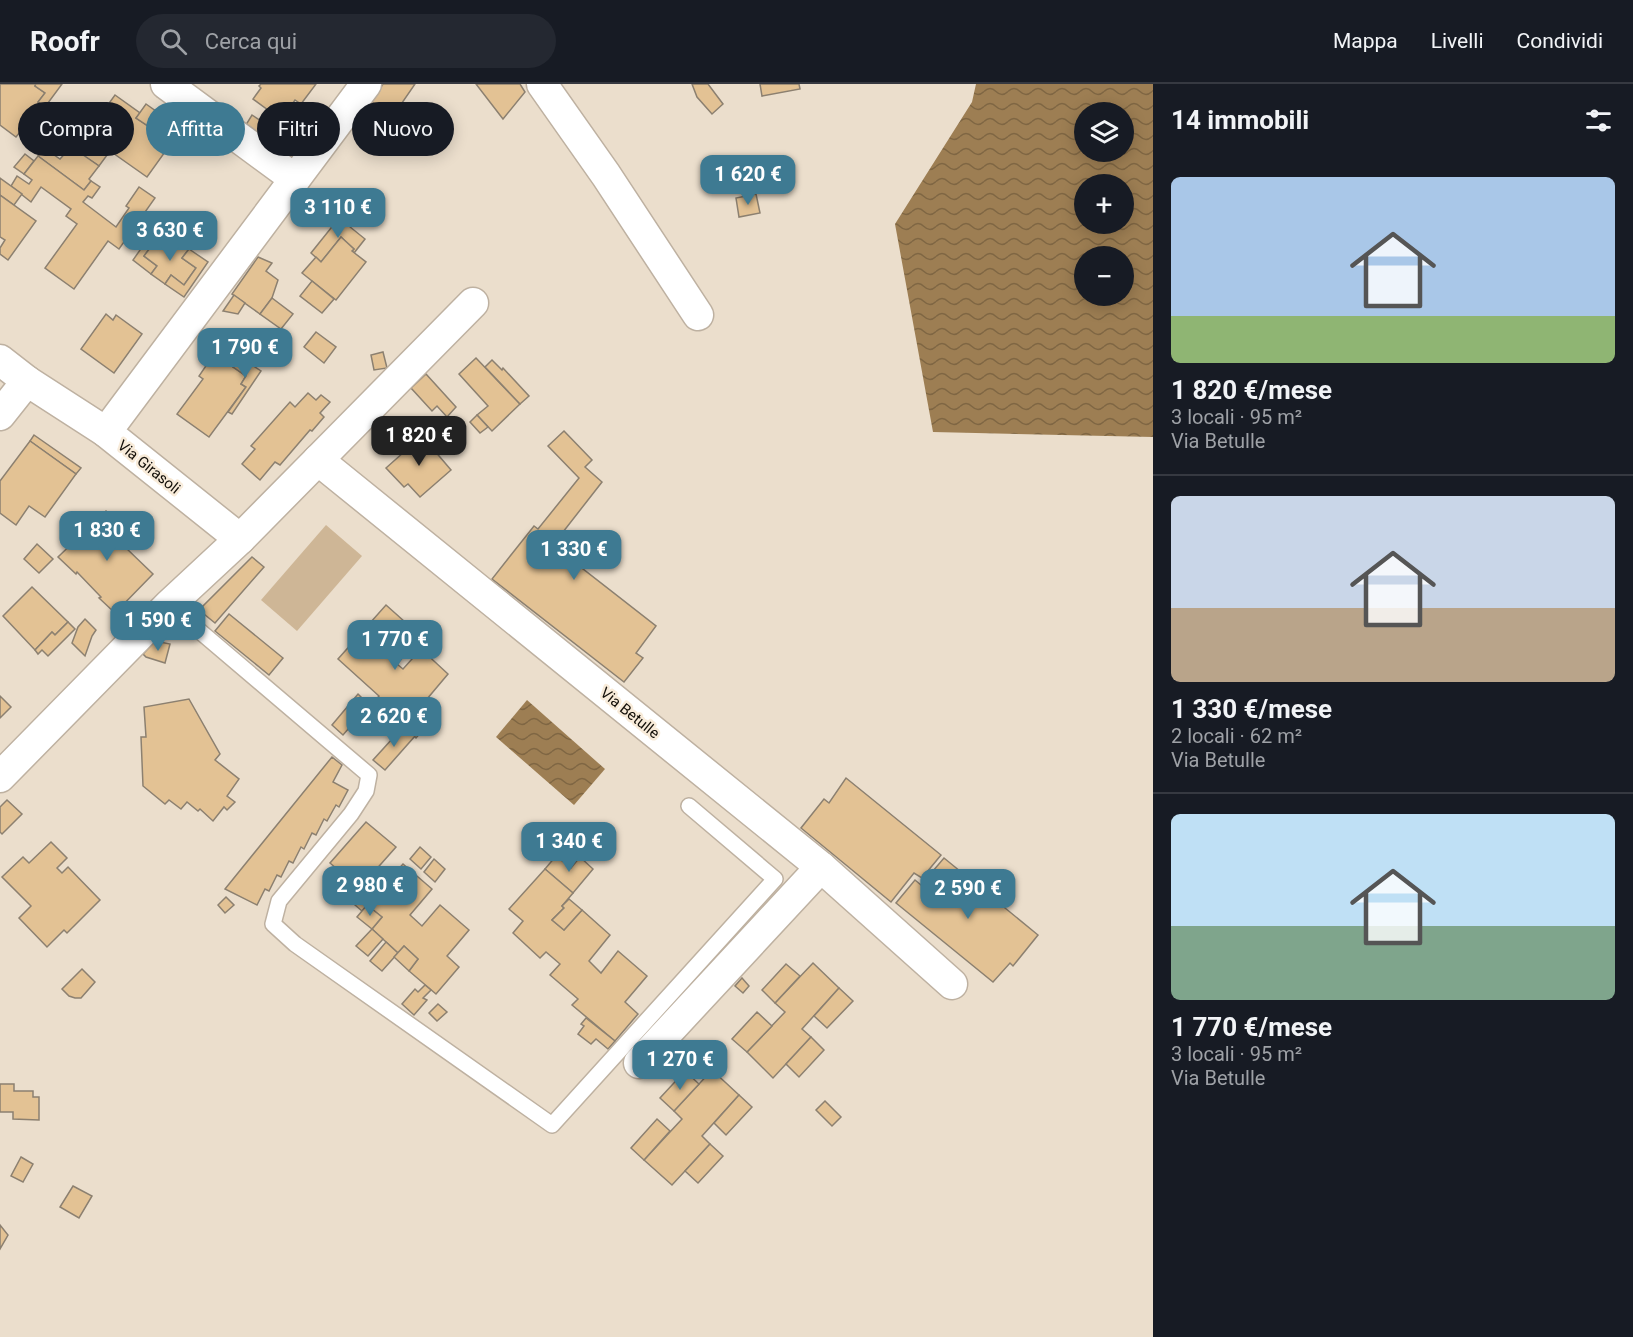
<!DOCTYPE html>
<html lang="it">
<meta charset="utf-8">
<style>
body{margin:0;font-family:Roboto,sans-serif;background:#242831;color:#f1f3f6;height:100vh;display:flex;flex-direction:column;font-size:22px;white-space:nowrap}
*{box-sizing:border-box;margin:0}
p{font-size:20px;color:#9ea1a6}
.icon{flex:none;width:33px;height:33px;fill:none;stroke:currentColor;stroke-width:2;stroke-linecap:round;stroke-linejoin:round}
.map{position:relative;flex:1;overflow:hidden}
.panel{display:flex;flex-direction:column;background:#171b24;width:480px}
.panel>*{flex:none}
.banner{position:absolute;left:18px;top:18px;width:570px;height:54px;display:flex;gap:12px}
.tools{position:absolute;left:1074px;top:18px;display:grid;gap:12px}
.tools a{display:grid;place-items:center;width:60px;height:60px;border-radius:50%;background:#171b24;box-shadow:0 3px 15px #0003;font-size:30px}
.price{position:absolute;translate:-50% -51px;padding:0 14px;border-radius:12px;background:#3e7a92;color:#fff;font-size:20px;line-height:39px;filter:drop-shadow(0 2px 3px #0008)}
.price::after{content:'';position:absolute;left:50%;top:36px;width:18px;height:14px;margin-left:-9px;background:inherit;clip-path:polygon(0 0,100% 0,50% 100%)}
.price.on{background:#222;color:#fff}
ul{padding:0;list-style:none}
li{display:grid;align-content:center;gap:12px;height:318px;padding:0 18px}
li+li{border-top:2px solid #363941}
li span{display:grid;place-items:center;height:186px;border-radius:9px;color:#555}
li>.icon{margin-inline-start:auto}
span .icon{width:108px;height:108px;fill:#fffc;stroke-width:1}
li b{font-size:26px}
h2{display:flex;justify-content:space-between;align-items:center;height:72px;padding:0 18px;font-size:26px}
.chip{padding:0 21px;border-radius:27px;background:#171b24;box-shadow:0 3px 15px #0003;font-size:21px;line-height:54px}
.chip.on{background:#3e7a92;color:#fff}
header{display:flex;align-items:center;gap:36px;box-sizing:border-box;height:84px;padding:0 30px;background:#171b24;border-bottom:2px solid #363941}
header strong{font-size:28px}
nav{display:flex;gap:33px;margin-inline-start:auto;font-size:21px}
.search{width:420px;height:54px;background:#242831;display:flex;align-items:center;gap:15px;box-sizing:border-box;padding:0 21px;border-radius:33px;color:#9ea1a6;font-size:22px}
main{display:flex;flex:1;min-height:0}
.map>svg:first-child{display:block}
</style>
<header>
<strong>Roofr</strong>
<div class="search"><svg class="icon" aria-label="search" viewBox="0 0 24 24"><circle cx="10" cy="10" r="6"/><path d="M15 15l6 6"/></svg>Cerca qui</div>
<nav><a>Mappa</a><a>Livelli</a><a>Condividi</a></nav>
</header>
<main>
<div class="map">
<svg width="1153" height="1253" viewBox="0 0 1153 1253">
<defs>
<pattern id="water-waves" width="16" height="10" patternUnits="userSpaceOnUse" patternTransform="scale(1.5)"><rect width="16" height="10" fill="#9d7e53"/><path d="M0 5q4-4 8 0t8 0" fill="none" stroke="#7f6643"/></pattern>
</defs>
<rect width="100%" height="100%" fill="#ebdecc"/>
<path fill="#ceb696" d="M 326,441 L 362,472 L 297,547 L 261,516 Z"/>
<g fill="url(#water-waves)" fill-rule="evenodd">
<path d="M 976,0 L 1153,0 L 1153,353 L 933,348 L 895,140 L 972,18 ZM 1084,28 L 1124,28 L 1124,68 L 1084,68 ZM 1084,100 L 1124,100 L 1124,140 L 1084,140 ZM 1084,172 L 1124,172 L 1124,212 L 1084,212 Z"/>
<path d="M 527,616 L 605,685 L 574,721 L 496,653 Z"/>
</g>
<g fill="#e3c294" stroke="#8c8070" stroke-width="1.5">
<path d="M 0,0 L 36,0 L 35,2 L 45,9 L 38,18 L 42,21 L 16,53 L 0,41 Z"/>
<path d="M 36,0 L 62,0 L 45,23 L 38,18 L 45,9 L 35,2 Z"/>
<path d="M 261,0 L 316,0 L 301,20 L 295,16 L 284,32 L 271,22 L 268,26 L 253,15 L 261,4 L 259,2 Z"/>
<path d="M 383,0 L 415,0 L 393,32 L 371,18 Z"/>
<path d="M 476,0 L 520,0 L 525,8 L 503,35 Z"/>
<path d="M 692,0 L 708,0 L 723,20 L 712,30 L 697,13 Z"/>
<path d="M 760,0 L 799,0 L 800,5 L 762,12 Z"/>
<path d="M 115,11 L 140,29 L 136,34 L 157,48 L 161,43 L 175,54 L 147,93 L 110,67 L 99,82 L 75,66 Z"/>
<path d="M 146,20 L 167,35 L 157,48 L 136,34 Z"/>
<path d="M 252,31 L 264,39 L 255,52 L 244,44 Z"/>
<path d="M 44,64 L 60,75 L 69,65 L 73,64 L 99,82 L 89,95 L 91,97 L 84,106 L 38,72 Z"/>
<path d="M 25,70 L 34,77 L 24,90 L 14,83 Z"/>
<path d="M 38,72 L 84,106 L 91,97 L 100,103 L 92,114 L 88,112 L 83,118 L 116,143 L 129,124 L 126,122 L 139,103 L 155,114 L 119,165 L 108,157 L 74,205 L 45,184 L 77,140 L 66,132 L 71,125 L 41,103 L 31,118 L 11,102 L 17,92 L 29,100 L 32,96 L 24,90 Z"/>
<path d="M 749,72 L 755,102 L 736,105 L 731,76 Z"/>
<path d="M 0,94 L 22,110 L 14,121 L 0,111 Z"/>
<path d="M 756,110 L 760,129 L 739,133 L 736,114 Z"/>
<path d="M 0,111 L 36,137 L 8,176 L 0,170 L 0,164 L 5,156 L 0,153 Z"/>
<path d="M 339,134 L 365,155 L 354,169 L 352,167 L 354,165 L 341,153 L 321,178 L 311,169 Z"/>
<path d="M 157,142 L 177,156 L 170,165 L 156,156 L 144,172 L 157,182 L 151,190 L 133,176 Z"/>
<path d="M 341,153 L 354,165 L 352,167 L 366,178 L 336,216 L 302,189 L 316,173 L 321,178 Z"/>
<path d="M 156,156 L 170,165 L 177,156 L 189,165 L 182,174 L 196,184 L 184,201 L 171,191 L 165,200 L 151,190 L 157,182 L 144,172 Z"/>
<path d="M 189,165 L 208,178 L 184,213 L 165,200 L 171,191 L 184,201 L 196,184 L 182,174 Z"/>
<path d="M 258,173 L 272,179 L 266,187 L 278,196 L 272,214 L 260,230 L 232,210 Z"/>
<path d="M 312,197 L 334,215 L 322,229 L 300,212 Z"/>
<path d="M 234,211 L 245,219 L 238,230 L 223,227 Z"/>
<path d="M 272,214 L 293,230 L 281,245 L 260,230 Z"/>
<path d="M 106,230 L 113,236 L 116,231 L 142,250 L 114,289 L 81,265 Z"/>
<path d="M 316,248 L 336,263 L 324,279 L 304,263 Z"/>
<path d="M 383,268 L 387,284 L 374,286 L 371,271 Z"/>
<path d="M 214,270 L 246,292 L 241,300 L 246,303 L 209,353 L 177,330 L 203,295 L 199,292 Z"/>
<path d="M 240,273 L 261,287 L 232,330 L 228,328 L 246,303 L 241,300 L 246,292 L 233,283 Z"/>
<path d="M 476,274 L 520,320 L 492,347 L 477,331 L 488,322 L 459,290 Z"/>
<path d="M 492,276 L 502,286 L 503,284 L 529,312 L 520,320 L 485,283 Z"/>
<path d="M 426,290 L 456,323 L 447,333 L 437,322 L 432,327 L 411,304 Z"/>
<path d="M 308,309 L 316,316 L 321,311 L 330,318 L 320,329 L 324,333 L 312,347 L 310,346 L 280,381 L 275,378 L 260,396 L 242,380 L 255,365 L 251,362 L 290,318 L 295,323 Z"/>
<path d="M 477,331 L 488,343 L 480,349 L 470,338 Z"/>
<path d="M 564,347 L 592,376 L 585,383 L 602,398 L 556,457 L 558,459 L 555,463 L 656,542 L 636,569 L 643,574 L 624,598 L 492,495 L 534,442 L 538,445 L 579,394 L 548,362 Z"/>
<path d="M 34,351 L 81,384 L 76,390 L 30,357 Z"/>
<path d="M 422,352 L 451,386 L 420,413 L 408,400 L 404,403 L 386,384 Z"/>
<path d="M 30,357 L 76,390 L 45,433 L 29,422 L 16,441 L 0,429 L 0,397 Z"/>
<path d="M 106,427 L 134,455 L 126,464 L 153,490 L 115,529 L 99,514 L 101,513 L 77,488 L 76,490 L 58,473 Z"/>
<path d="M 37,460 L 53,475 L 39,489 L 24,475 Z"/>
<path d="M 252,473 L 264,483 L 215,539 L 199,526 Z"/>
<path d="M 32,503 L 68,538 L 55,551 L 52,548 L 35,566 L 3,532 Z"/>
<path d="M 386,521 L 414,546 L 401,561 L 404,563 L 407,560 L 411,564 L 397,580 L 403,585 L 421,565 L 448,590 L 427,615 L 440,627 L 416,654 L 375,617 L 379,612 L 338,575 Z"/>
<path d="M 229,530 L 283,574 L 269,591 L 215,547 Z"/>
<path d="M 85,535 L 96,546 L 92,552 L 85,572 L 72,559 L 78,543 Z"/>
<path d="M 68,538 L 75,545 L 48,572 L 42,566 L 38,570 L 35,566 L 52,548 L 55,551 Z"/>
<path d="M 155,557 L 170,560 L 165,579 L 146,573 L 143,570 Z"/>
<path d="M 358,610 L 369,621 L 343,651 L 332,641 Z"/>
<path d="M 0,612 L 11,623 L 0,634 Z"/>
<path d="M 189,615 L 220,670 L 215,676 L 239,695 L 227,712 L 235,718 L 227,726 L 224,723 L 213,737 L 200,725 L 198,727 L 187,718 L 181,725 L 169,716 L 165,720 L 143,702 L 141,653 L 146,653 L 144,623 Z"/>
<path d="M 403,643 L 415,652 L 385,686 L 373,676 Z"/>
<path d="M 332,673 L 342,681 L 333,698 L 348,706 L 339,723 L 336,721 L 327,737 L 324,735 L 316,751 L 312,749 L 304,765 L 301,763 L 293,779 L 289,777 L 281,793 L 277,791 L 269,807 L 265,805 L 257,821 L 225,805 Z"/>
<path d="M 846,694 L 941,771 L 922,794 L 914,789 L 891,818 L 801,744 L 824,715 L 829,719 Z"/>
<path d="M 7,716 L 22,730 L 2,750 L 0,748 L 0,723 Z"/>
<path d="M 366,738 L 396,763 L 373,789 L 385,800 L 403,780 L 432,805 L 410,831 L 422,842 L 440,821 L 469,846 L 447,872 L 459,883 L 436,910 L 409,887 L 418,875 L 404,862 L 398,869 L 372,845 L 382,833 L 367,821 L 362,827 L 334,803 L 344,791 L 330,779 Z"/>
<path d="M 51,758 L 67,774 L 57,784 L 62,789 L 68,783 L 100,816 L 67,849 L 64,846 L 47,863 L 19,834 L 31,822 L 2,793 L 23,773 L 29,779 Z"/>
<path d="M 420,763 L 431,773 L 421,785 L 410,775 Z"/>
<path d="M 556,772 L 571,784 L 580,773 L 593,785 L 573,809 L 545,785 Z"/>
<path d="M 944,774 L 1038,851 L 1013,882 L 1010,879 L 993,898 L 896,819 L 915,796 L 921,801 Z"/>
<path d="M 434,775 L 445,785 L 435,798 L 424,788 Z"/>
<path d="M 545,785 L 573,809 L 562,822 L 564,824 L 552,836 L 564,846 L 582,826 L 610,851 L 589,877 L 601,889 L 618,867 L 647,892 L 625,918 L 638,930 L 615,957 L 572,921 L 578,915 L 550,891 L 560,880 L 546,868 L 540,874 L 513,849 L 523,837 L 509,825 Z"/>
<path d="M 226,813 L 234,821 L 225,829 L 218,821 Z"/>
<path d="M 569,815 L 582,826 L 564,846 L 552,836 L 564,824 L 562,822 Z"/>
<path d="M 367,821 L 382,833 L 372,845 L 357,833 Z"/>
<path d="M 372,845 L 383,855 L 368,872 L 356,862 Z"/>
<path d="M 386,858 L 398,869 L 382,887 L 370,877 Z"/>
<path d="M 404,862 L 418,875 L 409,887 L 394,873 Z"/>
<path d="M 813,879 L 839,904 L 802,945 L 811,953 L 773,994 L 747,968 L 785,928 L 775,919 Z"/>
<path d="M 786,880 L 800,892 L 775,919 L 762,906 Z"/>
<path d="M 82,885 L 95,898 L 81,914 L 75,914 L 69,912 L 62,905 Z"/>
<path d="M 742,894 L 749,902 L 743,909 L 735,902 Z"/>
<path d="M 425,901 L 431,906 L 423,914 L 427,916 L 414,931 L 402,920 L 415,905 L 418,908 Z"/>
<path d="M 839,904 L 853,917 L 827,944 L 814,932 Z"/>
<path d="M 438,920 L 447,928 L 437,937 L 429,929 Z"/>
<path d="M 757,928 L 772,942 L 747,968 L 732,955 Z"/>
<path d="M 586,934 L 615,957 L 608,965 L 596,955 L 591,960 L 578,950 L 584,942 L 581,940 Z"/>
<path d="M 811,953 L 824,966 L 799,993 L 786,980 Z"/>
<path d="M 712,986 L 739,1011 L 702,1052 L 710,1060 L 672,1101 L 644,1076 L 682,1035 L 674,1027 Z"/>
<path d="M 685,987 L 699,1000 L 674,1027 L 660,1014 Z"/>
<path d="M 0,1000 L 14,1000 L 14,1007 L 33,1007 L 33,1013 L 39,1013 L 39,1036 L 13,1035 L 13,1028 L 0,1028 Z"/>
<path d="M 739,1011 L 752,1023 L 726,1051 L 714,1039 Z"/>
<path d="M 825,1017 L 841,1033 L 832,1042 L 816,1026 Z"/>
<path d="M 657,1035 L 670,1047 L 644,1076 L 631,1064 Z"/>
<path d="M 710,1060 L 723,1072 L 698,1099 L 685,1087 Z"/>
<path d="M 21,1073 L 33,1080 L 23,1098 L 11,1092 Z"/>
<path d="M 73,1102 L 92,1112 L 79,1134 L 60,1123 Z"/>
<path d="M 0,1141 L 8,1151 L 0,1165 Z"/>
</g>
<g fill="none" stroke-linecap="round" stroke-linejoin="round">
<defs>
<path id="lane" d="M 169,521 L 369,691 L 366,707 L 351,730 L 279,817 L 273,840 L 295,860 L 552,1041 L 775,795 L 689,722"/>
<g id="street">
<path d="M 166,0 L 295,95"/>
<path d="M 542,0 L 606,91 L 698,231"/>
<path d="M 0,276 L 27,297"/>
<path d="M 0,331 L 27,297 L 106,348"/>
<path d="M 318,376 L 473,219"/>
<path d="M 240,455 L 318,376 L 821,783 L 639,979"/>
<path d="M 0,693 L 169,521 L 240,455 L 106,348 L 366,0"/>
<path d="M 821,783 L 952,900"/>
</g>
</defs>
<use href="#lane" stroke="#beb1a1" stroke-width="18"/>
<use href="#street" stroke="#beb1a1" stroke-width="33"/>
<use href="#lane" stroke="#fff" stroke-width="15"/>
<use href="#street" stroke="#fff" stroke-width="30"/>
</g>
<g text-anchor="middle" dominant-baseline="central" stroke-width="5" stroke-linejoin="round" paint-order="stroke">
<g font-size="15" fill="#120e08" stroke="#f8ebd9">
<text transform="translate(149 383) rotate(39)">Via Girasoli</text>
<text transform="translate(630 629) rotate(39)">Via Betulle</text>
</g>
</g>
</svg>
<div class="tools">
<a><svg class="icon" aria-label="layers" viewBox="0 0 24 24"><path d="M12 4l9 5-9 5-9-5zM3 14l9 5 9-5"/></svg></a>
<a>+</a>
<a>−</a>
</div>
<b class="price" style="left:748px;top:122px">1 620 €</b>
<b class="price" style="left:338px;top:155px">3 110 €</b>
<b class="price" style="left:170px;top:178px">3 630 €</b>
<b class="price" style="left:245px;top:295px">1 790 €</b>
<b class="price on" style="left:419px;top:383px">1 820 €</b>
<b class="price" style="left:107px;top:478px">1 830 €</b>
<b class="price" style="left:574px;top:497px">1 330 €</b>
<b class="price" style="left:158px;top:568px">1 590 €</b>
<b class="price" style="left:395px;top:587px">1 770 €</b>
<b class="price" style="left:394px;top:664px">2 620 €</b>
<b class="price" style="left:569px;top:789px">1 340 €</b>
<b class="price" style="left:370px;top:833px">2 980 €</b>
<b class="price" style="left:968px;top:836px">2 590 €</b>
<b class="price" style="left:680px;top:1007px">1 270 €</b>
<div class="banner">
<a class="chip">Compra</a>
<a class="chip on">Affitta</a>
<a class="chip">Filtri</a>
<a class="chip">Nuovo</a>
</div>
</div>
<section class="panel">
<h2>14 immobili<svg class="icon" aria-label="filters" viewBox="0 0 24 24"><path d="M4 7h16M4 17h16"/><circle cx="9" cy="7" r="2"/><circle cx="15" cy="17" r="2"/></svg></h2>
<ul>
<li><span style="background:linear-gradient(#a9c7e8 75%,#8fb573 0)"><svg class="icon" aria-label="home" viewBox="0 0 24 24"><path d="M3 11l9-7 9 7M6 9v11h12V9"/></svg></span><div><b>1 820 €/mese</b><p>3 locali · 95 m²</p><p>Via Betulle</p></div></li>
<li><span style="background:linear-gradient(#c9d6e8 60%,#b9a48a 0)"><svg class="icon" aria-label="home" viewBox="0 0 24 24"><path d="M3 11l9-7 9 7M6 9v11h12V9"/></svg></span><div><b>1 330 €/mese</b><p>2 locali · 62 m²</p><p>Via Betulle</p></div></li>
<li><span style="background:linear-gradient(#bfe0f5 60%,#7fa58c 0)"><svg class="icon" aria-label="home" viewBox="0 0 24 24"><path d="M3 11l9-7 9 7M6 9v11h12V9"/></svg></span><div><b>1 770 €/mese</b><p>3 locali · 95 m²</p><p>Via Betulle</p></div></li>
</ul>
</section>
</main>
